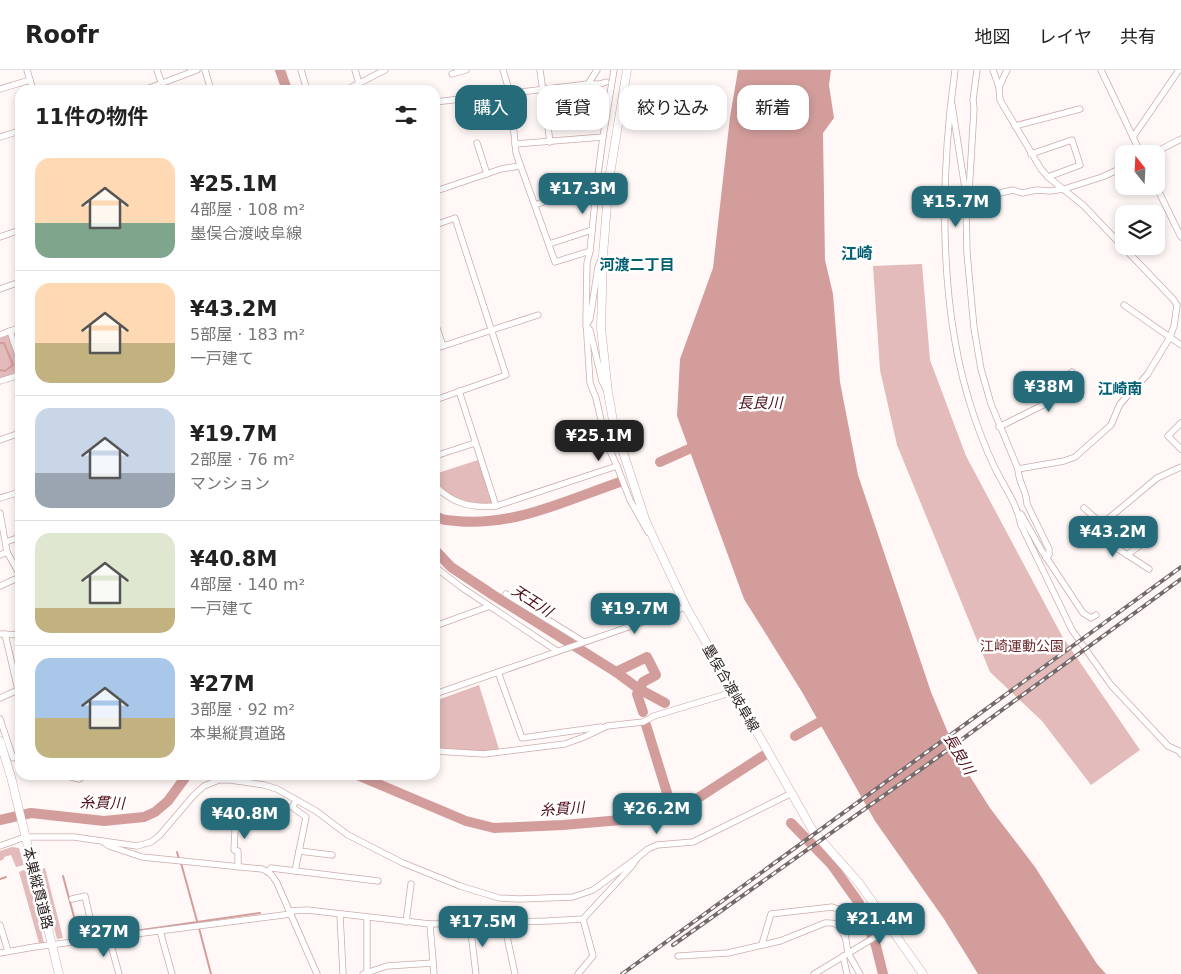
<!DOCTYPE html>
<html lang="ja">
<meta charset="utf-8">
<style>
body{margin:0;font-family:"DejaVu Sans","Noto Sans JP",sans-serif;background:#f6f6f6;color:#222;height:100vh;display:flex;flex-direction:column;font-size:19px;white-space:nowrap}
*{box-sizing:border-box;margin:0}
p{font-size:16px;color:#767676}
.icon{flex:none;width:28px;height:28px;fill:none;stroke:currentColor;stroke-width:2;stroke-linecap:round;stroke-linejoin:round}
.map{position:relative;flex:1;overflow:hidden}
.sheet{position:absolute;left:15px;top:15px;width:425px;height:695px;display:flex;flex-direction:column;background:#fff;border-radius:15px;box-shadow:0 2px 8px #0003}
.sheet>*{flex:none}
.banner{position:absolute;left:455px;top:15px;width:475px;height:45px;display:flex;gap:10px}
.needle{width:32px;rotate:342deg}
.controls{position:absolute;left:1115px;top:75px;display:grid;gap:10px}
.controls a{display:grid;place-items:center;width:50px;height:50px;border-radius:10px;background:#fff;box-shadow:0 2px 8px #0003;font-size:25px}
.price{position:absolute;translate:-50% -42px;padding:0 11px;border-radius:10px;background:#256b7a;color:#fff;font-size:16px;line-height:32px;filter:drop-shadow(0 1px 2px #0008)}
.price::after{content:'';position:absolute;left:50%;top:30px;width:15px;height:11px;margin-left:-8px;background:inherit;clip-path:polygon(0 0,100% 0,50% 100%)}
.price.current{background:#222;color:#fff}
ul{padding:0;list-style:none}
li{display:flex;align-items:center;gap:15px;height:125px;padding:0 20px}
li+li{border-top:1px solid #e0e0e0}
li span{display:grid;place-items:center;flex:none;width:140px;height:100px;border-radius:15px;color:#555}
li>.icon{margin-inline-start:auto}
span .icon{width:60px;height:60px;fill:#fffc;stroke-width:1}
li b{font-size:21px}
h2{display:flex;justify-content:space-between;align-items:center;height:60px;padding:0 20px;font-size:21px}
.chip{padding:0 18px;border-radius:15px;background:#fff;box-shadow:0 2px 8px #0003;font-size:18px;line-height:45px}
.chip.current{background:#256b7a;color:#fff}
header{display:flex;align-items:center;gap:30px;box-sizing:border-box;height:70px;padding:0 25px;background:#fff;border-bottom:1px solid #e0e0e0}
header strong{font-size:24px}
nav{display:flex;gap:28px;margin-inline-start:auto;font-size:18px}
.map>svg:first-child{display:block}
</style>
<header>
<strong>Roofr</strong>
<nav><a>地図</a><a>レイヤ</a><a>共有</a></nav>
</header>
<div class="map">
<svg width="1181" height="904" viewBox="0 0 1181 904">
<rect width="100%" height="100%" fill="#fff8f7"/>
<g fill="#e2bbba">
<path d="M 922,194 L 930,290 L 966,386 L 1062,566 L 1140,680 L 1091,715 L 1042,651 L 990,602 L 897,375 L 880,300 L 873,196 Z"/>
<path d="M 9,263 L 20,293 L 20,301 L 0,308 L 0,266 Z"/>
<path d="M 478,390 L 492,433 C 465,434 455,431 435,412 L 435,404 Z"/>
<path d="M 479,615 L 499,679 L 482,682 L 435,679 L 435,631 Z"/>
<path d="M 12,777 L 19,778 L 24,795 L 16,797 L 11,785 L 4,787 L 4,789 L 0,791 L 0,781 Z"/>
<path d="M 45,798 L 63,868 L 57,869 L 39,800 Z"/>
<path d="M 26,799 L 44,873 L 39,873 L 19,802 Z"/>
</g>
<path fill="#d39d9c" d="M 738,0 L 831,0 L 829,15 L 834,48 L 823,63 L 825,190 L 833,224 L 840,312 L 858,405 L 931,622 L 959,689 L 990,738 L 1035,797 L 1097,894 L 1106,904 L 978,904 L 944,849 L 875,751 L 802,622 L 744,529 L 677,346 L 680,289 L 713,198 L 730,47 Z"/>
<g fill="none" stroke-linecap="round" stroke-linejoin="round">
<g stroke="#d39d9c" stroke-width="2">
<path d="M 0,273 L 4,273 L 13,295 L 5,301 L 0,300"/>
<path d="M 177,782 L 179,789"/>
<path d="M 181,793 L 197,851"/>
<path d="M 63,806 L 80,869"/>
<path d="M 0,809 L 6,807"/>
<path d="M 199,858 L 211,904"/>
<path d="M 114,864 L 260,843"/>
</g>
<g stroke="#d39d9c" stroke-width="10">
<path d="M 280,0 L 287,20"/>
<path d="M 660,392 L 700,374"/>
<path d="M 435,445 C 442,451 447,450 456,451 C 513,457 567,430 620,412"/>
<path d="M 435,480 L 451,497 L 493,525 L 616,602 L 639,619 L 665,633"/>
<path d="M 616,602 L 647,587 L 656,605 L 643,612 L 637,624 L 643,642"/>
<path d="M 646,655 L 673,742"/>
<path d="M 795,666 L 830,646"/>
<path d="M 357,705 L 466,751 L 494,758 L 563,755 L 644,748 L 673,742 L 684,737 L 763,686"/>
<path d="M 0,750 L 31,743 L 104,751 L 144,747 L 155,742 L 168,731 L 187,705"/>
<path d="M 791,753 L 832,795 L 859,833 L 876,876 L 883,904"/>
</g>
<defs>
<g id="minor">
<path d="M 27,0 L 33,20"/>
<path d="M 157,0 L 164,20"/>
<path d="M 205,0 L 211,20"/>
<path d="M 301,0 L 307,20"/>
<path d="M 355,0 L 361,20"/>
<path d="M 503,0 L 510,23 L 516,83 L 555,192 L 590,181 L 587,193 L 586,250 L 590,313 L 596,328 L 606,372 L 617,396"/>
<path d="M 540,0 L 550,72"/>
<path d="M 955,0 C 940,108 938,239 973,343 C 979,361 986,379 994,396 C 1004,417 1016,431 1021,455 L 1072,560 L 1111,615 L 1168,676 L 1179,681 L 1181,684"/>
<path d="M 977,0 L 973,30 L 974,39 L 969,123 L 966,137 L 967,183 L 974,258 L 981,299 L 991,334 L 1018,399 C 1018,412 1027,421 1027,434 L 1049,479 L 1049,485 L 1046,488"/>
<path d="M 993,0 L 999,17"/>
<path d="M 1007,0 L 999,17 L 1000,30 L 1041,99 L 1048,107 L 1083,135 L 1173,229 L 1177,235 L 1174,256 L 1170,267 L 1147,305 L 1120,334 L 1111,355 L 1075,387 L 1064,391 L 1018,399"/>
<path d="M 1101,0 L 1141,84"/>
<path d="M 452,4 L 466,0"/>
<path d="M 588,14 L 597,0"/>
<path d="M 0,19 L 30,10"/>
<path d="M 144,20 L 197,0"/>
<path d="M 346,20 L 385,0"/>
<path d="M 435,32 L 588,14 L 600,14 L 606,12"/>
<path d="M 952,35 L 966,125 L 968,129"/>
<path d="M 1015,56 L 1080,39"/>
<path d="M 0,67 L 20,61"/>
<path d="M 1133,67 L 1179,0"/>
<path d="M 477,73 L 487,104"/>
<path d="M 515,74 L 603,67 L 614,0"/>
<path d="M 1031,84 L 1072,70 L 1080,95 L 1048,107"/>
<path d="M 1152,84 L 1181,69"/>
<path d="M 1156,116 L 1181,167"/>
<path d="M 436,121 L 501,99 L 520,96"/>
<path d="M 968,129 L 974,129 L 1013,120 L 1022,123 L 1037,120 L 1050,121 L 1064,119 L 1102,107 L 1124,97"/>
<path d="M 535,135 L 597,112 L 603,67"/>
<path d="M 435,155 L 455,148 L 506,305 L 435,330"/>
<path d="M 0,167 L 20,160"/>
<path d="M 549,174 L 592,160"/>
<path d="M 590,181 L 597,112"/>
<path d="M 602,187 L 598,197 L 590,249 L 586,256 L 590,260 L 602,311 L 606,319"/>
<path d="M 0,219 L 20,212"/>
<path d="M 1124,235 L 1181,275"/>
<path d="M 435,252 L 443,276 L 435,278"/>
<path d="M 20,258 L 10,261 L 20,291"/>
<path d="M 0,265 L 10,261"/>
<path d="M 443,276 L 538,245"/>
<path d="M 0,311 L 20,305"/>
<path d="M 459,321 L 496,436"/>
<path d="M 1181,353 L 1168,366 L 1181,379"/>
<path d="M 999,357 L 1061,326 L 1057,313 L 1072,302"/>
<path d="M 0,370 L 20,363"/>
<path d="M 435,386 L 475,373"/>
<path d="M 435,416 C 454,434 470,438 496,436 L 617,396 L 630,430 L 648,462"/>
<path d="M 0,428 L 20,422"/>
<path d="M 1084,438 L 1102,454 L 1115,477 L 1149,499"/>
<path d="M 0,443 L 7,482 L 20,505"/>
<path d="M 1021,444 L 1042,481 L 1083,543 L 1091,548 L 1096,545"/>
<path d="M 1102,454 L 1157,408 L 1181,397"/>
<path d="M 6,472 L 20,467"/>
<path d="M 0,485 L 7,482"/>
<path d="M 1127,485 L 1150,468"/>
<path d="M 435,497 L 461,517 L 557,581"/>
<path d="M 0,516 L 20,507"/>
<path d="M 506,524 L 584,572"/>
<path d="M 435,556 L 490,536"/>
<path d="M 0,564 L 20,565"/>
<path d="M 5,564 L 18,620 L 20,622"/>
<path d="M 498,602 L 522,668 L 601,657"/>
<path d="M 435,624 L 686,537"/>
<path d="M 0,628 L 18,620"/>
<path d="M 0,649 L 13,688"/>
<path d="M 435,681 L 484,684 L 565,674 L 584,667 L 607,656 L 643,652 L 654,646 L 733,622"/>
<path d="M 64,705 L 79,709 L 85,705"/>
<path d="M 236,742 L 234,780 L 238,781 L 238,797"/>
<path d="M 102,771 L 137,776 L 151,772 L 159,766 L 194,725 L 204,716 L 219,710 L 230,710 L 264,715 L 277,719 L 316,741 L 348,765 L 403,793 L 460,816 L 499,828 L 519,829 L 573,827 L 593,820 L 637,788"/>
<path d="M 0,776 L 25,767 L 74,767 L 102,771 L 109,776 L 142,787 L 262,799 C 270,802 273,806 277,813 L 317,904"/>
<path d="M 299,781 L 332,785"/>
<path d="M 295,801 L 306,747 L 292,737 L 297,730"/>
<path d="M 268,802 L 271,798 L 378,811"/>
<path d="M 72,829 L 85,826 L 95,870"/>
<path d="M 290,841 L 307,840 L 430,854 L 548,851 L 583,849 L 631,797 L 637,788 L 648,779 L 657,775 L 693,772 L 792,723"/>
<path d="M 340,845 L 343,904"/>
<path d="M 406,852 L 411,814"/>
<path d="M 504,853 L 515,904"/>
<path d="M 430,854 L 434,904"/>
<path d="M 470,854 L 476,904"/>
<path d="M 0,855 L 8,881"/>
<path d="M 160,861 L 172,904"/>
<path d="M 109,868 L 119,904"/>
<path d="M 762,874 L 771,844 L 832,837 L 841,840 L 848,883 L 860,904"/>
<path d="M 0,883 L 34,877 L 291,844"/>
<path d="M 678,886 L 728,883 L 780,871 L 825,853 C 839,852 839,856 845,867"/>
<path d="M 843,886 L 847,904"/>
<path d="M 367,903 L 367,848"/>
<path d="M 363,904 L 387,896 L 433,893"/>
<path d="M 578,904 L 593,886 L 583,849"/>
<path d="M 814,904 L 890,858"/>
</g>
<g id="major">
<path d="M 627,0 L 609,110 L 603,185 L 601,258 L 608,322 L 613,351 L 626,391 L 646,452 L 686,537 L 813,761 L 859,813 L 923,904"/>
<path d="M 0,671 L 11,707 L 59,904"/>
</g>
</defs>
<use href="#minor" stroke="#ccacac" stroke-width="7"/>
<use href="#major" stroke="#ccacac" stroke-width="9"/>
<use href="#minor" stroke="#fff" stroke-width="5.5"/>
<use href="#major" stroke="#fff" stroke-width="8"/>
<defs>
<g id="rail">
<path d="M 673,875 L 931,692 L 1181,509"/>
<path d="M 622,904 L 1181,497"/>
</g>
</defs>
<use href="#rail" stroke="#756a6a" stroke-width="4"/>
<use href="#rail" stroke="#fff" stroke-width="2" stroke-dasharray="5.5" stroke-linecap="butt"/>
</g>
<g text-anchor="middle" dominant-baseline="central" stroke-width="5" stroke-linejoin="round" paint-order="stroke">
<g font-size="14" fill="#6d2a2e" stroke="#fff">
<text x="1022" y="576">江崎運動公園</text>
</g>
<g font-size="14" fill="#241818" stroke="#fff">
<text transform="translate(731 618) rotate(60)">墨俣合渡岐阜線</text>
<text transform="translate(38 818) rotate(76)">本巣縦貫道路</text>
</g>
<g font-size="15" font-weight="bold" fill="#005f71" stroke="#fff">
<text x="637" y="195">河渡二丁目</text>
<text x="1120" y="319">江崎南</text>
</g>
<g font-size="15" font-style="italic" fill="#4f0e16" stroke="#fff">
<text x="760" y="333">長良川</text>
<text transform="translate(532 531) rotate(33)">天王川</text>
<text transform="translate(959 684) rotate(59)">長良川</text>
<text transform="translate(102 733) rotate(1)">糸貫川</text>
<text transform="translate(562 739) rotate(-4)">糸貫川</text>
</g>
<g font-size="16" font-weight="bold" fill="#005f71" stroke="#fff">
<text x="857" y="183">江崎</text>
</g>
</g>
</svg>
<div class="controls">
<a><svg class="needle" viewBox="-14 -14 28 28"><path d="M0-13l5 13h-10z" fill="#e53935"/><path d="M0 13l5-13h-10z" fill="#767676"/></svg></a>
<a><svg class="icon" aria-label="layers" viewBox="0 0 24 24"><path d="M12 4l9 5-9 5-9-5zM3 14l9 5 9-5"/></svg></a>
</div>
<b class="price" style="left:583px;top:145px">¥17.3M</b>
<b class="price" style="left:956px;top:158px">¥15.7M</b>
<b class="price" style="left:1049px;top:343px">¥38M</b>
<b class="price current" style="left:599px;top:392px">¥25.1M</b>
<b class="price" style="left:1113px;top:488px">¥43.2M</b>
<b class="price" style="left:635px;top:565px">¥19.7M</b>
<b class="price" style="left:657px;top:765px">¥26.2M</b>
<b class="price" style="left:245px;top:770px">¥40.8M</b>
<b class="price" style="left:880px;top:875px">¥21.4M</b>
<b class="price" style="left:483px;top:878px">¥17.5M</b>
<b class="price" style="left:104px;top:888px">¥27M</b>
<div class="banner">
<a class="chip current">購入</a>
<a class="chip">賃貸</a>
<a class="chip">絞り込み</a>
<a class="chip">新着</a>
</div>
<section class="sheet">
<h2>11件の物件<svg class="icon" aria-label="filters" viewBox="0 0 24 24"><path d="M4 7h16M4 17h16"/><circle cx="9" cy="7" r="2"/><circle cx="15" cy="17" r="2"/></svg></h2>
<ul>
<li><span style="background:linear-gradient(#ffd9b3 65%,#7fa58c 0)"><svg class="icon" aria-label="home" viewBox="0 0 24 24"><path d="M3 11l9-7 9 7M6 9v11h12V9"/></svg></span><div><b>¥25.1M</b><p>4部屋 · 108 m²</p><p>墨俣合渡岐阜線</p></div></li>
<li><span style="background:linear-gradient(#ffd9b3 60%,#c2b280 0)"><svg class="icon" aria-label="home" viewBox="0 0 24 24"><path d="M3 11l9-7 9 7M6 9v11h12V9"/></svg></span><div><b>¥43.2M</b><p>5部屋 · 183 m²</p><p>一戸建て</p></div></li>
<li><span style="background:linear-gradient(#c9d6e8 65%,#9aa5b1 0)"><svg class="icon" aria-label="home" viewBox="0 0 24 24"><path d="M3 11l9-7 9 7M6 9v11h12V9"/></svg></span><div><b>¥19.7M</b><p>2部屋 · 76 m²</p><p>マンション</p></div></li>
<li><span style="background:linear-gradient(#dfe7d0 75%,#c2b280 0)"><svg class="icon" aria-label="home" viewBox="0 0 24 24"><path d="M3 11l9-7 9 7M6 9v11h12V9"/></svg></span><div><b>¥40.8M</b><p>4部屋 · 140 m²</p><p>一戸建て</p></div></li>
<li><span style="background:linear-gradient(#a9c7e8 60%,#c2b280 0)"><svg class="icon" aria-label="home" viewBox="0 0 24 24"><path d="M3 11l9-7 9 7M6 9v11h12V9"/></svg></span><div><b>¥27M</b><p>3部屋 · 92 m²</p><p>本巣縦貫道路</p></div></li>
</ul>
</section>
</div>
